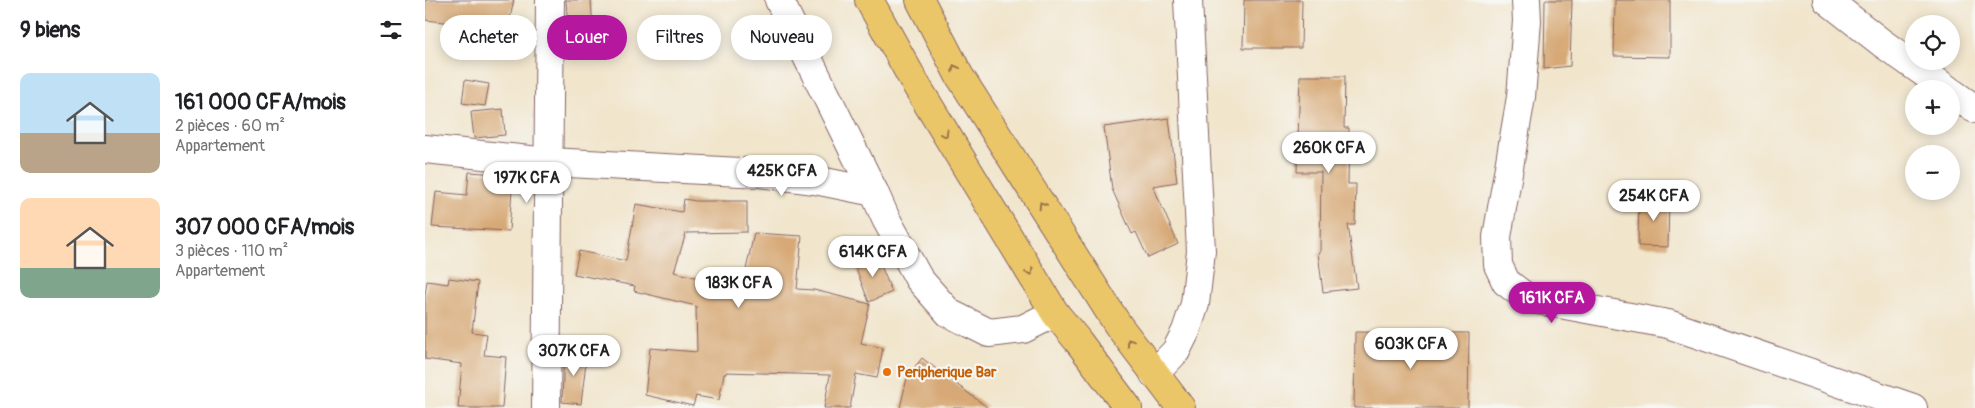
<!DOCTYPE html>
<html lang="fr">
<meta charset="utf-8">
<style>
body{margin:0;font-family:Pangolin,sans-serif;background:#f6f6f6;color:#202124;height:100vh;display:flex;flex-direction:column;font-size:19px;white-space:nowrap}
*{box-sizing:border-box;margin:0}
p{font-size:16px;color:#757577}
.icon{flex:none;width:28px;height:28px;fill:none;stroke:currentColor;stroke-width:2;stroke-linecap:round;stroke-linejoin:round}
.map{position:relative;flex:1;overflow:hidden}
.drawer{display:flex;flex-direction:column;background:#fff;width:425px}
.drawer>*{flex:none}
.guide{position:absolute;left:15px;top:15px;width:475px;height:45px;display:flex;gap:10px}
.tools{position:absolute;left:1480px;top:15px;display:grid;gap:10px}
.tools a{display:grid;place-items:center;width:55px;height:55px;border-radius:50%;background:#fff;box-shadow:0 2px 12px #0003;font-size:25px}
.price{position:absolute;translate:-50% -42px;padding:0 11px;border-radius:18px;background:#fff;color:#222;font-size:16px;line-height:32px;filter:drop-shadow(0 1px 2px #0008)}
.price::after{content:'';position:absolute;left:50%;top:30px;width:15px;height:11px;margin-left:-8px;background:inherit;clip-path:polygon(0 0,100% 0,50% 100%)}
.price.current{background:#b5179e;color:#fff}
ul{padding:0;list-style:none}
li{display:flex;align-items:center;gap:15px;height:125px;padding:0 20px}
li span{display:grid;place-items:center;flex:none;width:140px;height:100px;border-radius:10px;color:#555}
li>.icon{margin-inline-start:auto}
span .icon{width:60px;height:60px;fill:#fffc;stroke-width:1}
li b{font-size:21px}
h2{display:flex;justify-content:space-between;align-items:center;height:60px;padding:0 20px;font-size:21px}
.tag{padding:0 18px;border-radius:22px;background:#fff;box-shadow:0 2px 12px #0003;font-size:18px;line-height:45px}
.tag.current{background:#b5179e;color:#fff}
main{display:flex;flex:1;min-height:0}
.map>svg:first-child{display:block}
</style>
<main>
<section class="drawer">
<h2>9 biens<svg class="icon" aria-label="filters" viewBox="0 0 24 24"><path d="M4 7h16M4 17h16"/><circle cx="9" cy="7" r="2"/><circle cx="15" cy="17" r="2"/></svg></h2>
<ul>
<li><span style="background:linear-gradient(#bfe0f5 60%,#b9a48a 0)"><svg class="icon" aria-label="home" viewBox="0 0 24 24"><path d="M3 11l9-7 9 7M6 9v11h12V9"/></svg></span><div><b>161 000 CFA/mois</b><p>2 pièces · 60 m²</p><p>Appartement</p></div></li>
<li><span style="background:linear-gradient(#ffd9b3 70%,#7fa58c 0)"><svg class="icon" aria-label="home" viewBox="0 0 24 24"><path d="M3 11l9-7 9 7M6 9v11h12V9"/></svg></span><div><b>307 000 CFA/mois</b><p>3 pièces · 110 m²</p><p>Appartement</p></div></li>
</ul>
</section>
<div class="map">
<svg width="1550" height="408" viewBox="0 0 1550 408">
<rect width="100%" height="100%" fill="#f6f6f2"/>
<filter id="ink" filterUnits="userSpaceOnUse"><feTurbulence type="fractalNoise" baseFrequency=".02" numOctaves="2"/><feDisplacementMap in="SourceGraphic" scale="10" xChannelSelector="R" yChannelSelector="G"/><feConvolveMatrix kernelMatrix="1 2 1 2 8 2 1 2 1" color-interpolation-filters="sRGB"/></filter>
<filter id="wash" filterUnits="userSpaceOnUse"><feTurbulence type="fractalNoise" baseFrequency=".0096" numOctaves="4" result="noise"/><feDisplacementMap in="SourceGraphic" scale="20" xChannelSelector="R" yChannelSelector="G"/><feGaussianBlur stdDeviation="1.12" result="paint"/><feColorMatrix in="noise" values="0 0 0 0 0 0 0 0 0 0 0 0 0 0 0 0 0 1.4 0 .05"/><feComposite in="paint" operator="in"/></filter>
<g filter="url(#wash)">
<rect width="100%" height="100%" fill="#f1e5cc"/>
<g id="blocks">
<g fill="#d7a976">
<path d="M 0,0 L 89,0 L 81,36 L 19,22 L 0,20 Z"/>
<path d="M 141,0 L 166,0 L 168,28 L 143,29 Z"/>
<path d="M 819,0 L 877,0 L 876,48 L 818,48 Z"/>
<path d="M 1120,0 L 1147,0 L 1145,66 L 1119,69 Z"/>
<path d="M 1190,0 L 1245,0 L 1245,57 L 1189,56 Z"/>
<path d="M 875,76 L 920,76 L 919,128 L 924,128 L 923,184 L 931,184 L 930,225 L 923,225 L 932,288 L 898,292 L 893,253 L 895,253 L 896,172 L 872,172 Z"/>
<path d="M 40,80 L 64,84 L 60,106 L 37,103 Z"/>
<path d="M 78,109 L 80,135 L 49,138 L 46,112 Z"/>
<path d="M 744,118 L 752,182 L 728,186 L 753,244 L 723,258 L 711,232 L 707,234 L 687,189 L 679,127 Z"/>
<path d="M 44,172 L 88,175 L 84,231 L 7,227 L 11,192 L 42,195 Z"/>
<path d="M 1214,197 L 1244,197 L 1243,247 L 1213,246 Z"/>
<path d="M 259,199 L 271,201 L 322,201 L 322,232 L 261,233 L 249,272 L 317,288 L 329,233 L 377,236 L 372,289 L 389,290 L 445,304 L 436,343 L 458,348 L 452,378 L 431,374 L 425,408 L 399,408 L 405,375 L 301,372 L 301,374 L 299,374 L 294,400 L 271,396 L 268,406 L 220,395 L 225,348 L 272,352 L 271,306 L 209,291 L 210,286 L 149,274 L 154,251 L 201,261 L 211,204 L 257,212 Z"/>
<path d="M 451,254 L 467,292 L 444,302 L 429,264 Z"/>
<path d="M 24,278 L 53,282 L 47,332 L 62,334 L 59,355 L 81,357 L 77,408 L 33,408 L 37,364 L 0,359 L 0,295 L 2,281 L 23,284 Z"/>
<path d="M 930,332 L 1044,333 L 1043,408 L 929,408 Z"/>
<path d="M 139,351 L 162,354 L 156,404 L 137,402 Z"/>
<path d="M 497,358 L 563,408 L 475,408 L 482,378 Z"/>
</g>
</g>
</g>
<g filter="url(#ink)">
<use href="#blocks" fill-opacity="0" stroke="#846463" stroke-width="1"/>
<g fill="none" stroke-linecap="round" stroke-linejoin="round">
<defs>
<g id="street">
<path d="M 354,0 L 449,192"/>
<path d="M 1101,0 L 1102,21 L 1096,97 L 1072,237 L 1073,265 L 1081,282 L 1102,298 L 1243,324 L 1488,408"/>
<path d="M 1402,0 L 1457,43 L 1522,89"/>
<path d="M 1526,92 L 1550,109"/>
<path d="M 0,149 L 124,162 L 335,173 L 390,180 L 449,192 L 461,219 L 494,279 L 524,313 L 564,333 L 598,329 L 630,313"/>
<path d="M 729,374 L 751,351 L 761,331 L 770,304 L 776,251 L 763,0"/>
<path d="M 121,408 L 125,0"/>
</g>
<g id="primary">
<path d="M 444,0 L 490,83 L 630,313 L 653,341 L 703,408"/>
<path d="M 495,0 L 534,75 L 693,325 L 756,408"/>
</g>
</defs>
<use href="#street" stroke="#846463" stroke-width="30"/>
<use href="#primary" stroke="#846463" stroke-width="30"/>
<use href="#street" stroke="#fff" stroke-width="28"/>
<use href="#primary" stroke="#ebc669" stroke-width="28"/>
</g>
<defs><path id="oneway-chevron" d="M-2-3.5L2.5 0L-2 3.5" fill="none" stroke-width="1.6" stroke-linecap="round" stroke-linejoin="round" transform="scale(1.25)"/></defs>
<g stroke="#9a724a">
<use href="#oneway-chevron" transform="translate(530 68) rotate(-118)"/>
<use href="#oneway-chevron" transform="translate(520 134) rotate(59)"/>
<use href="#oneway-chevron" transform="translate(617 205) rotate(-122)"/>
<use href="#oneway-chevron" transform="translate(605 272) rotate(58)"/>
<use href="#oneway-chevron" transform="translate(705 342) rotate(-127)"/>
</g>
</g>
<circle fill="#e8710a" stroke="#f6f6f2" stroke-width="2" cx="462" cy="372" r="5"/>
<g text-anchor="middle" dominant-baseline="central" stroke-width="4.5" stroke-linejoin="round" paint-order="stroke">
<g font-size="15" font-weight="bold" fill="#c56008" stroke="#f6f6f2" text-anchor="start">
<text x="472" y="372">Peripherique Bar</text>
</g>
</g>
</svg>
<div class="tools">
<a><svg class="icon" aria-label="locate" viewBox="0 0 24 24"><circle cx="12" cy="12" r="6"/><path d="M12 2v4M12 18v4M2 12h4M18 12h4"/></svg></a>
<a>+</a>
<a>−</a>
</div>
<b class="price" style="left:904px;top:174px">260K CFA</b>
<b class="price" style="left:357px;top:197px">425K CFA</b>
<b class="price" style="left:102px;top:204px">197K CFA</b>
<b class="price" style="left:1229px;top:222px">254K CFA</b>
<b class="price" style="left:448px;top:278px">614K CFA</b>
<b class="price" style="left:314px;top:309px">183K CFA</b>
<b class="price current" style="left:1127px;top:324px">161K CFA</b>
<b class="price" style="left:986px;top:370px">603K CFA</b>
<b class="price" style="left:149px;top:377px">307K CFA</b>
<div class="guide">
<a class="tag">Acheter</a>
<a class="tag current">Louer</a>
<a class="tag">Filtres</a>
<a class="tag">Nouveau</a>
</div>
</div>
</main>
